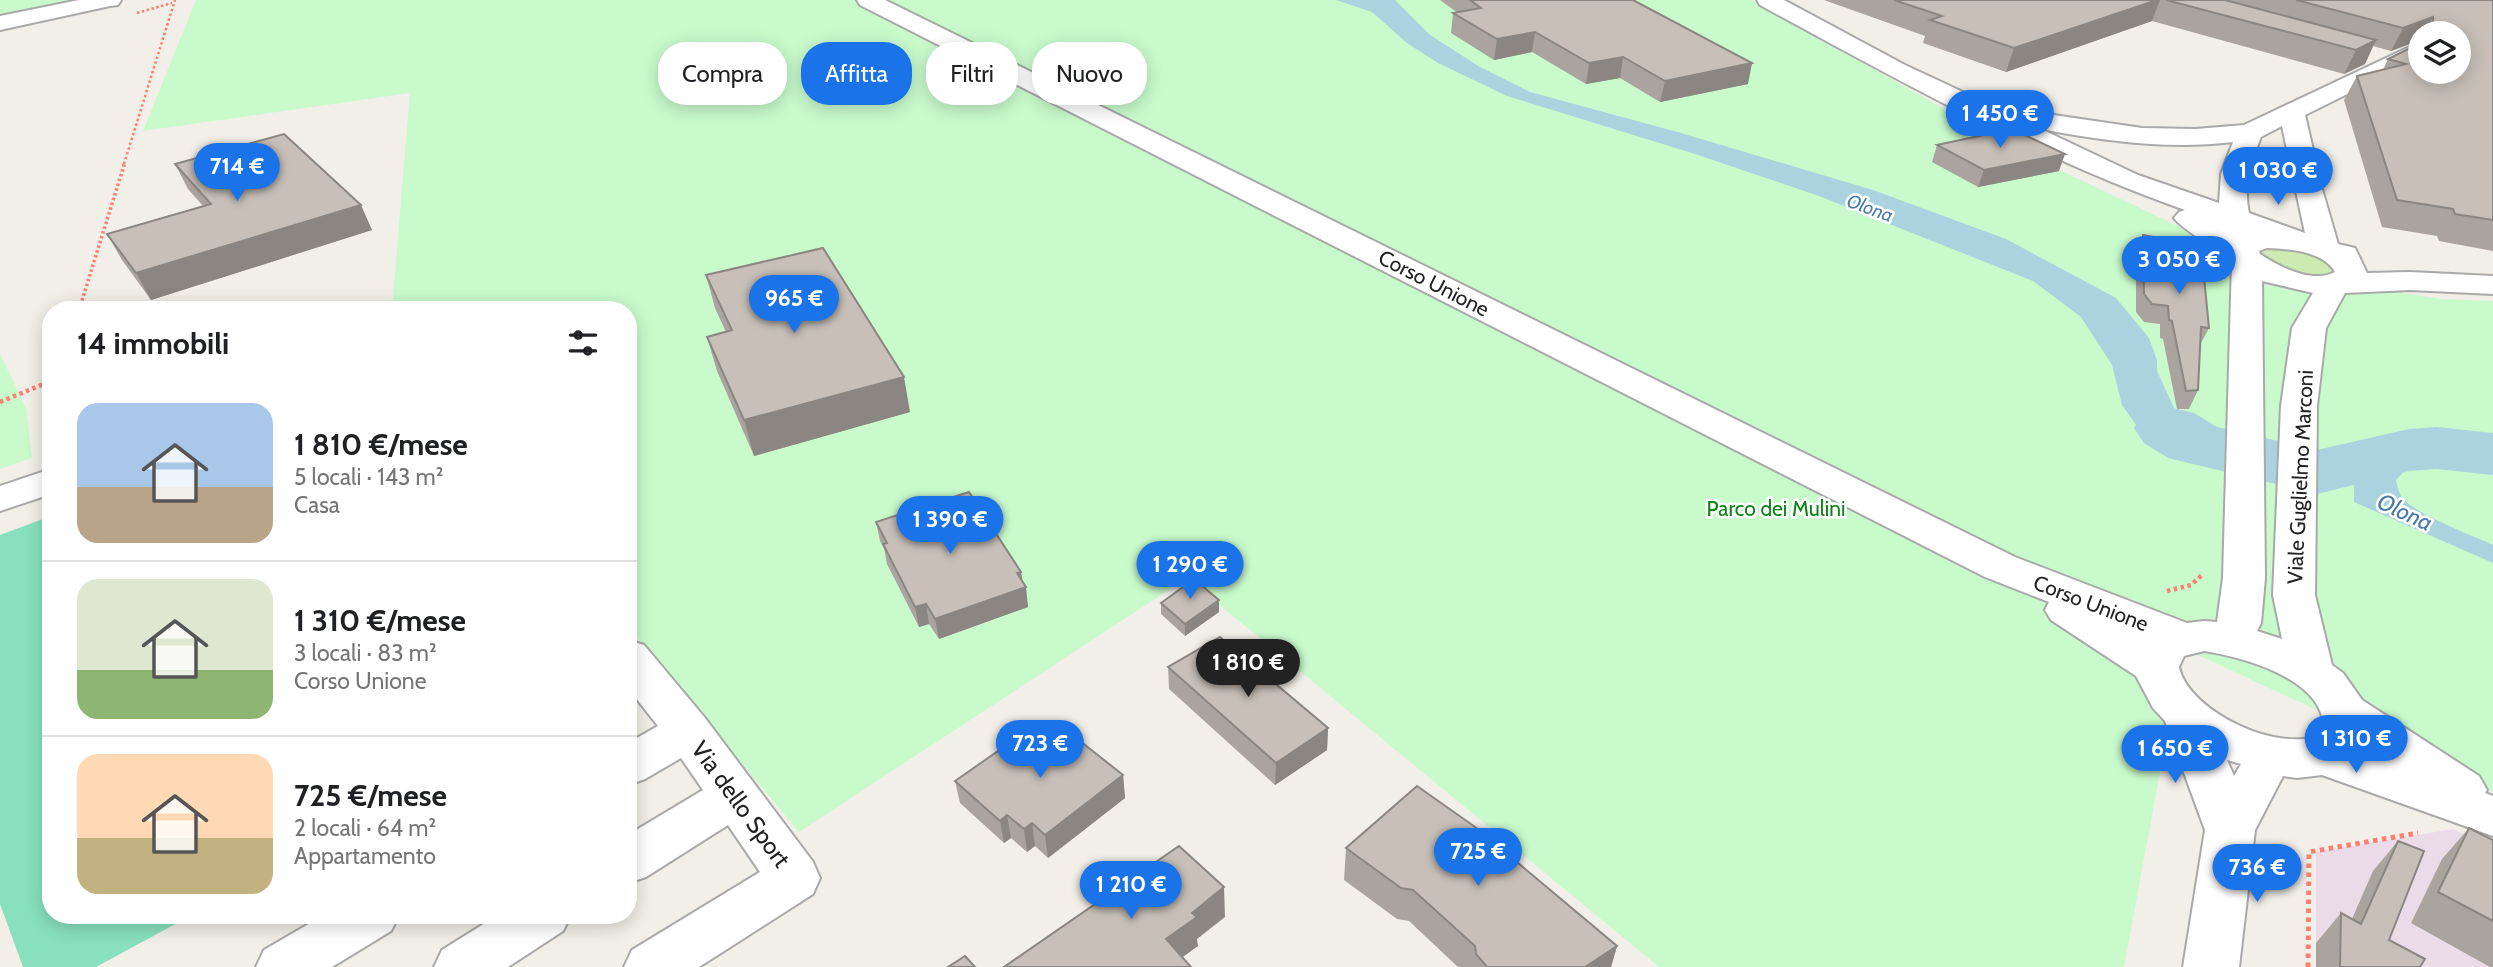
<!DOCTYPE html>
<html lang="it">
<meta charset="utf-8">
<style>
body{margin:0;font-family:Cabin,sans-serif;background:#f6f6f6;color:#202124;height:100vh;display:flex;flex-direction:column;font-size:26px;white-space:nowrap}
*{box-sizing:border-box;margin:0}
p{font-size:23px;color:#757577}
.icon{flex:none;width:38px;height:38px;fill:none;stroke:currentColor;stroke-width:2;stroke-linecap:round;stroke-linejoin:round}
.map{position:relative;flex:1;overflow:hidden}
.details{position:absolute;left:42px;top:301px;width:595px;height:623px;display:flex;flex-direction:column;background:#fff;border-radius:28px;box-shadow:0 4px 18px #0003}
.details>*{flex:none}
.top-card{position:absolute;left:658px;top:42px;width:665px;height:63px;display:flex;gap:14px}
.tools{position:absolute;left:2408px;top:21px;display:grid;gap:14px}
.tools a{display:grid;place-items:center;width:63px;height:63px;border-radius:50%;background:#fff;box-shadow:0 4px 18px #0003;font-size:35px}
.price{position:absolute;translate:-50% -60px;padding:0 16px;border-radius:24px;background:#1a73e8;color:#fff;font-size:23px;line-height:46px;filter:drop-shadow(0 2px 4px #0008)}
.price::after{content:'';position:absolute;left:50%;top:42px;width:21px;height:16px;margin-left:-10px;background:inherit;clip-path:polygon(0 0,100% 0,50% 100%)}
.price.current{background:#222;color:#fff}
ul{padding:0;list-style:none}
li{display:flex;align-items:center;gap:21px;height:175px;padding:0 35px}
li+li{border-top:2px solid #e0e0e0}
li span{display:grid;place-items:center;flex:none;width:196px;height:140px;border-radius:21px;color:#555}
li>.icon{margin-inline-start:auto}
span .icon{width:84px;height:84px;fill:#fffc;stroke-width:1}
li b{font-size:30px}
h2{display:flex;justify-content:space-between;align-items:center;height:84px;padding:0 35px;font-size:30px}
.tag{padding:0 24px;border-radius:28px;background:#fff;box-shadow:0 4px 18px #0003;font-size:24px;line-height:63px}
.tag.current{background:#1a73e8;color:#fff}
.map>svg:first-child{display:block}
</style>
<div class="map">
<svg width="2493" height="967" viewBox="0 0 2493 967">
<rect width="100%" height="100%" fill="#f2efe9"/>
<path fill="#ebdbe8" d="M 2453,829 L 2493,850 L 2493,967 L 2316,967 L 2316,852 Z"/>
<path fill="#cdebb0" d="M 2275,241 L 2342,263 L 2328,282 L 2267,268 L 2254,244 Z"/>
<g fill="#c8facc">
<path d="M 0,0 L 92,0 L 0,19 Z"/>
<path d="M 196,0 L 1751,0 L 2017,150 L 2182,228 L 2193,237 L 2210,262 L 2441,299 L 2493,301 L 2493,792 L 2183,648 L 2124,967 L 1659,967 L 1187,578 L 799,832 L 628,627 L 628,310 L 392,310 L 410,93 L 143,131 Z"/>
<path d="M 0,354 L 26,408 L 32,458 L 0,469 Z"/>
</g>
<path fill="#88e0be" d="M 51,516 L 51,915 L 192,915 L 96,967 L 23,967 L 0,904 L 0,535 Z"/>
<g fill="#aad3df">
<path d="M 1336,0 L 1395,0 L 1430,35 L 1480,67 L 1530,92 L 1681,133 L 1873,190 L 2006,239 L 2116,298 L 2149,338 L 2157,360 L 2157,371 L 2174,408 L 2205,428 L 2229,434 L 2222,468 L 2158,442 L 2136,425 L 2122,405 L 2112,365 L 2081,317 L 2033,281 L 1819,196 L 1695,154 L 1507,96 L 1438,63 L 1407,43 L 1372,12 Z"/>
<path d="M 2413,439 L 2475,442 L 2493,447 L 2493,459 C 2473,456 2434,453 2415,461 C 2408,464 2402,475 2396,480 C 2397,485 2399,492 2401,496 C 2413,514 2472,535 2493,545 L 2493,563 L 2354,502 C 2355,489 2352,475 2354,463 C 2357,442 2396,442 2413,439 Z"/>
</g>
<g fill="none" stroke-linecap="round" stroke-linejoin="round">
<path fill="#aad3df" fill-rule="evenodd" d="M 2169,407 L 2194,413 L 2217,427 L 2317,450 L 2409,429 L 2437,427 L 2493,433 L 2493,475 L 2437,469 L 2409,471 L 2317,494 L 2168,458 L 2144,443 L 2134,428 L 2144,413 Z"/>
<defs>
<g id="minor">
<path d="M 79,0 L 121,0 L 118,5 L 110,6 L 0,30 L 0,16 Z"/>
<path d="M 857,0 L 885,0 L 2015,557 L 2187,623 L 2204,621 L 2217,622 L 2223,578 L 2232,261 C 2217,249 2183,230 2174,218 L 2179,212 L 2185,210 C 2039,159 1896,79 1760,5 L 1757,0 L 1784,0 L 1905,65 L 2021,119 L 2024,115 L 2033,112 L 2142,128 L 2196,129 L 2244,125 L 2420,42 L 2420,58 L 2305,115 L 2322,189 L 2338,244 L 2355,248 L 2367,273 L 2410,272 L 2493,276 L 2493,294 L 2410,290 L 2345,293 L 2326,328 L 2317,406 L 2315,595 L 2332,665 L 2343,673 L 2362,700 L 2479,776 L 2487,790 L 2485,793 L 2493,796 L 2493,836 L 2322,775 L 2297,778 L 2283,776 L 2255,830 L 2239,967 L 2183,967 L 2205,830 L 2165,721 L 2153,708 L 2136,676 L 2051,620 L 2045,610 L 2049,602 L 1985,577 L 860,5 ZM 2282,126 L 2305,233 L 2249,213 C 2243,186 2251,162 2261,137 ZM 2041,129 C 2104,141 2169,150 2233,142 L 2221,174 L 2219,203 L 2138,175 ZM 2267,248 C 2290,249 2323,251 2335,272 C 2313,284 2279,267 2260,254 L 2259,251 ZM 2262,281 L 2313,293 L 2292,328 L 2281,406 L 2273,595 L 2282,639 L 2257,631 L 2261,623 L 2265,578 ZM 2204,651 C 2243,657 2330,680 2323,733 C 2283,756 2188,712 2179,667 L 2184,656 ZM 2227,760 L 2241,764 L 2234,776 Z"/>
<path d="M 51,469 L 51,494 L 0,511 L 0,486 Z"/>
<path d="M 628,640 L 644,645 L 705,718 L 813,862 L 820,878 L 813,894 L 699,967 L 624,967 L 632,950 L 760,872 L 728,825 L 646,877 L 628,883 L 628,835 L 703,790 L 681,758 L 645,779 L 628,785 L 628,743 L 658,726 L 628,688 Z"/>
<path d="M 324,915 L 399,915 L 391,931 L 332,967 L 256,967 L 264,950 Z"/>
<path d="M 498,915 L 571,915 L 563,931 L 508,967 L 434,967 L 442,950 Z"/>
</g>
</defs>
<use href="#minor" stroke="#a9a9a9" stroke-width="4"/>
<g stroke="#fa8072" stroke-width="2.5" stroke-dasharray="2.5 2.5" stroke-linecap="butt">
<path d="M 137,13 L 172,3"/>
<path d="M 124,164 L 175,0"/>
</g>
<path stroke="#fa8072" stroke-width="3.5" stroke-dasharray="2.5 2.5" stroke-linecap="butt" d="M 79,310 L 125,162"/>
<g stroke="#fa8072" stroke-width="4.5" stroke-dasharray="3.5 3.5" stroke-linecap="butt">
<path d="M 0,402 L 51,381"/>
<path d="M 2167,591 L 2191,585 L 2202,575"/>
</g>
<path stroke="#fa8072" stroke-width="5" stroke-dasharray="4.5 4.5" stroke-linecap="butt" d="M 2308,967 L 2309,852 L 2418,833"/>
<use href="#minor" fill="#fff" fill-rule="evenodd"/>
</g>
<g fill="#aba49e">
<path d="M 1440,0 L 1633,0 L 1748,84 L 1660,102 L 1620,78 L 1586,84 L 1532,52 L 1494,60 L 1451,33 L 1453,13 L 1458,13 Z"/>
<path d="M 1824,0 L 2493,0 L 2493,251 L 2439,241 L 2437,236 L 2382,227 L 2344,100 L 2357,76 L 2383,70 L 2388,59 L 2459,33 L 2420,33 L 2420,40 L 2391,51 L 2373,46 L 2365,64 L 2344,74 L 2152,21 L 2006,72 L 1923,43 L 1925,36 Z"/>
<path d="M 1937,145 L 2059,171 L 1978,187 L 1932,162 Z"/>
<path d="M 175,164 L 372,230 L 151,300 L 122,260 L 107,234 L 203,206 L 188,189 Z"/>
<path d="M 2143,235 L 2209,328 L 2200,345 L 2198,390 L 2189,409 L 2177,409 L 2163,339 L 2160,338 L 2160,324 L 2144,322 L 2136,312 L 2136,252 Z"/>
<path d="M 706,275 L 910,412 L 754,456 L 717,371 L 707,337 L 726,332 L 715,308 Z"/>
<path d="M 876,522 L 1021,572 L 1028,607 L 939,639 L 929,624 L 919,627 L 887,564 L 884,548 L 880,541 Z"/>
<path d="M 1219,600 L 1219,612 L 1185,636 L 1161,614 L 1161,603 Z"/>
<path d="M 1168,667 L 1328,728 L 1327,750 L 1275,785 L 1169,689 Z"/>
<path d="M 1018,748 L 1123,775 L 1125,798 L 1048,858 L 1035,846 L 1027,852 L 1011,838 L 1004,843 L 960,803 L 955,781 Z"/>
<path d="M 2469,828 L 2493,840 L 2493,967 L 2490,967 L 2411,923 L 2442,859 Z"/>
<path d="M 1495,841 L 1494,843 L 1617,946 L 1611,967 L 1458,967 L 1409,921 L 1397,919 L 1344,880 L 1346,848 Z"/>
<path d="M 2398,841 L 2389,940 L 2420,967 L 2316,967 L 2316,943 L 2341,913 L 2352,919 L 2373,871 Z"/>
</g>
<g fill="#8b8681">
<path d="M 2157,0 L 2160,0 L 2152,21 L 2006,72 L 2014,48 Z"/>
<path d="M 2433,17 L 2425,33 L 2420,33 L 2420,40 L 2391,51 L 2403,28 Z"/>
<path d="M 1535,32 L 1532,52 L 1494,60 L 1497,39 Z"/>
<path d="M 2376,40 L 2365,64 L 2344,74 L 2356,50 Z"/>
<path d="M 1623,57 L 1620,78 L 1586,84 L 1589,63 Z"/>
<path d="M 1752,63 L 1748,84 L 1660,102 L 1665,81 Z"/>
<path d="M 2065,154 L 2059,171 L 1978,187 L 1984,170 Z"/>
<path d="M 361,205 L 372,230 L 151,300 L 136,273 Z"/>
<path d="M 904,377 L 910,412 L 754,456 L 744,420 Z"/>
<path d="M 1021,572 L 1023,588 L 1026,587 L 1028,607 L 939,639 L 935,619 Z"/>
<path d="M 1219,600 L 1219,612 L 1185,636 L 1185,624 Z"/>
<path d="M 926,604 L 929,624 L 919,627 L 915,607 Z"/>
<path d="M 1328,728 L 1327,750 L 1275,785 L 1276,763 Z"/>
<path d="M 1123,775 L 1125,798 L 1048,858 L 1045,835 Z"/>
<path d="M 1007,815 L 1011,838 L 1004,843 L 1000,821 Z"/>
<path d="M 1032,823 L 1035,846 L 1027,852 L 1024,829 Z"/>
<path d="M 1224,887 L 1225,917 L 1197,939 L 1198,946 L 1169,967 L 1166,939 L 1192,913 Z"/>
<path d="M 1617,946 L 1611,967 L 1585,967 Z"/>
</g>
<g fill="#c7bfb8" stroke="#8b8681" stroke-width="2">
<path d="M 1470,0 L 1633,0 L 1752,63 L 1665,81 L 1623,57 L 1589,63 L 1535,32 L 1497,39 L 1453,13 L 1481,8 Z"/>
<path d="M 1894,0 L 2157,0 L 2014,48 L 1930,20 L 1942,16 Z"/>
<path d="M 2166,0 L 2225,0 L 2376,40 L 2356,50 Z"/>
<path d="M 2296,0 L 2493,0 L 2493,220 L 2455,214 L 2453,209 L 2397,200 L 2357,76 L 2406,64 L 2388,59 L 2420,43 L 2420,72 L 2459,72 L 2459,33 L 2434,33 L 2433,17 L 2403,28 Z"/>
<path d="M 2012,129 L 2065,154 L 1984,170 L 1937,145 Z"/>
<path d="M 284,134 L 361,205 L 136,273 L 107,234 L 211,204 L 175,164 Z"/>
<path d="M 2143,235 L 2201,246 L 2209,328 L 2201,327 L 2198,390 L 2186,391 L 2172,321 L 2169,320 L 2168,306 L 2152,304 L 2144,294 Z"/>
<path d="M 823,248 L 904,377 L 744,420 L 707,337 L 732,330 L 706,275 Z"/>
<path d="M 969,492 L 1021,572 L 1017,573 L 1026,587 L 935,619 L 926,604 L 915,607 L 883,544 L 887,543 L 876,522 Z"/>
<path d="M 1194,579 L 1219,600 L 1185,624 L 1161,603 Z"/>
<path d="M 1220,637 L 1328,728 L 1276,763 L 1168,667 Z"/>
<path d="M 1056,722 L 1123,775 L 1045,835 L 1032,823 L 1024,829 L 1007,815 L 1000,821 L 955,781 L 1011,742 L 1018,748 Z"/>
<path d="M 1417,786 L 1495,841 L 1493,842 L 1617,946 L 1585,967 L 1487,967 L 1476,954 L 1475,946 L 1413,890 L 1401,888 L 1346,848 Z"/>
<path d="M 2469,828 L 2493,840 L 2493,921 L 2438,892 Z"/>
<path d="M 2398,841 L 2424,851 L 2389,940 L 2425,959 L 2420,967 L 2340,967 L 2341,913 L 2361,924 Z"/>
<path d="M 1179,846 L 1224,887 L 1192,913 L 1197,917 L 1166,939 L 1191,967 L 1004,967 Z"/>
<path d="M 965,956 L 975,967 L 948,967 Z"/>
</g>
<g text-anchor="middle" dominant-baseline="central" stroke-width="5" stroke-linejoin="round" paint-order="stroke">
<g font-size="19" font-style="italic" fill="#4a7aab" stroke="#fff">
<text transform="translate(1870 208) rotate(20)">Olona</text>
</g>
<g font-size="21" fill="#222" stroke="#fff">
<text transform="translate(1434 283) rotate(27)">Corso Unione</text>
<text transform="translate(2300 477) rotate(-87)">Viale Guglielmo Marconi</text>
<text transform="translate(2091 603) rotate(21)">Corso Unione</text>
</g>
<g font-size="21" fill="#0c8416" stroke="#fff">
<text x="1776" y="508">Parco dei Mulini</text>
</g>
<g font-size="23" font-style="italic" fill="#4a7aab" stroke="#fff">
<text transform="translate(2405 512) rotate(25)">Olona</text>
</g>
<g font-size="24" fill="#222" stroke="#fff">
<text transform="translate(741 804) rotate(54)">Via dello Sport</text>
</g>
</g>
</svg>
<div class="tools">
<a><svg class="icon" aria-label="layers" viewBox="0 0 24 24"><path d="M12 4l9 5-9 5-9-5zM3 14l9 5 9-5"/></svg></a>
</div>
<b class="price" style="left:2000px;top:150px">1 450 €</b>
<b class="price" style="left:237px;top:203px">714 €</b>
<b class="price" style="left:2278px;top:207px">1 030 €</b>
<b class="price" style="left:2179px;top:296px">3 050 €</b>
<b class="price" style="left:794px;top:335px">965 €</b>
<b class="price" style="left:950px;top:556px">1 390 €</b>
<b class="price" style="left:1190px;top:601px">1 290 €</b>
<b class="price current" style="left:1248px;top:699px">1 810 €</b>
<b class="price" style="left:2356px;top:775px">1 310 €</b>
<b class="price" style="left:1040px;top:780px">723 €</b>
<b class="price" style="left:2175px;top:785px">1 650 €</b>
<b class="price" style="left:1478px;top:888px">725 €</b>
<b class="price" style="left:2257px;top:904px">736 €</b>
<b class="price" style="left:1131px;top:921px">1 210 €</b>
<div class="top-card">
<a class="tag">Compra</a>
<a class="tag current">Affitta</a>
<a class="tag">Filtri</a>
<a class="tag">Nuovo</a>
</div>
<section class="details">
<h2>14 immobili<svg class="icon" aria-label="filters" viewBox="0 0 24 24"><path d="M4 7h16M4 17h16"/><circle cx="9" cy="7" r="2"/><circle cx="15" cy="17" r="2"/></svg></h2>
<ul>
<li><span style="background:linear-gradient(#a9c7e8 60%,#b9a48a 0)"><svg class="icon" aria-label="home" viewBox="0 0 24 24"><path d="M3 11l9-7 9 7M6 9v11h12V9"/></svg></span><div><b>1 810 €/mese</b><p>5 locali · 143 m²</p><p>Casa</p></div></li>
<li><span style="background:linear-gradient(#dfe7d0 65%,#8fb573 0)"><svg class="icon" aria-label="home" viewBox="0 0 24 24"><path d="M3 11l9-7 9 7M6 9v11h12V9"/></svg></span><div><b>1 310 €/mese</b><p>3 locali · 83 m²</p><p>Corso Unione</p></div></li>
<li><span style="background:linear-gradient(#ffd9b3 60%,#c2b280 0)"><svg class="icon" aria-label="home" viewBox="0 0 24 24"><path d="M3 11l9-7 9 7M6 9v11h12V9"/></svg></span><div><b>725 €/mese</b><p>2 locali · 64 m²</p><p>Appartamento</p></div></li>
</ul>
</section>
</div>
